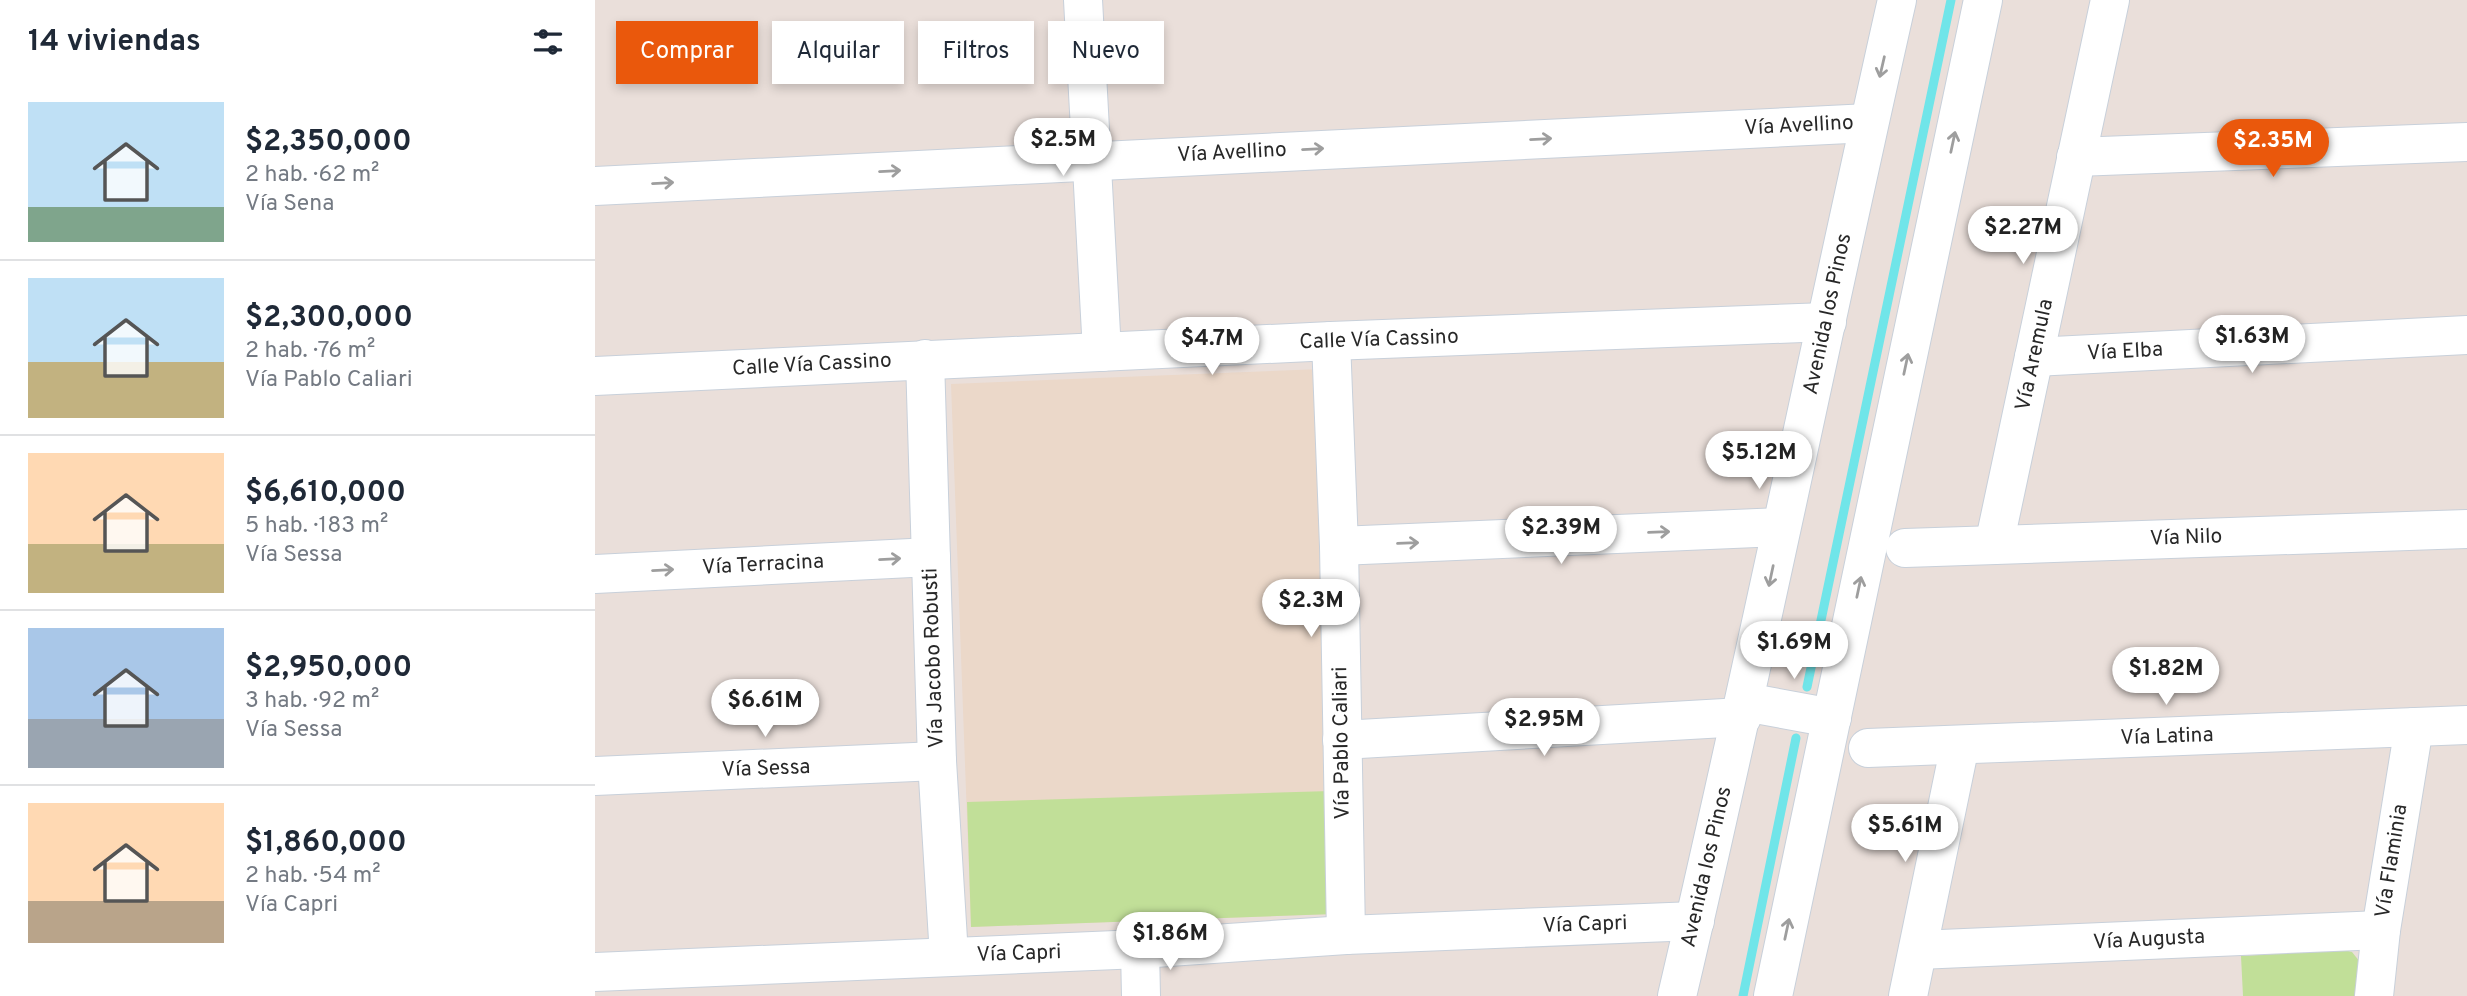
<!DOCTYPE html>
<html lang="es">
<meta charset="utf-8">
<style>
body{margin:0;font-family:Overpass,sans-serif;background:#f2f2f3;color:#1f2937;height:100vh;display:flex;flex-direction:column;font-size:26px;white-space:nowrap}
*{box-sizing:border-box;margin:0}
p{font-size:23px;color:#747a83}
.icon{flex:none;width:38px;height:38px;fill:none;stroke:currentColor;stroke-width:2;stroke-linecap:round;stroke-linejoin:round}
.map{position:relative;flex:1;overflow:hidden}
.sheet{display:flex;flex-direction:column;background:#fff;width:595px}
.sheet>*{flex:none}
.banner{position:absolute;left:21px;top:21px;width:665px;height:63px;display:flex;gap:14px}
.price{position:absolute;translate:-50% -60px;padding:0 16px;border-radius:24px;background:#fff;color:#222;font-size:23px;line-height:46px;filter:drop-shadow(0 2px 4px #0008)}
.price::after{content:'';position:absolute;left:50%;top:42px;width:21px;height:16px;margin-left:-10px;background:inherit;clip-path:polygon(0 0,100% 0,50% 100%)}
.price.on{background:#ea580c;color:#fff}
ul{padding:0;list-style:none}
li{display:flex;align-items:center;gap:21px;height:175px;padding:0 28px}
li+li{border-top:2px solid #e0e1e3}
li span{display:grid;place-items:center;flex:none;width:196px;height:140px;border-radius:0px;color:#555}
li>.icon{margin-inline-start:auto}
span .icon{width:84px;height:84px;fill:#fffc;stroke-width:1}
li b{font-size:30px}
h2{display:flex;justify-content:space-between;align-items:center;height:84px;padding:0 28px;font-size:30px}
.pill{padding:0 24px;border-radius:0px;background:#fff;box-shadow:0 4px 10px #0003;font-size:24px;line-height:63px}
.pill.on{background:#ea580c;color:#fff}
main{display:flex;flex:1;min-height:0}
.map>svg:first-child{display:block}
</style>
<main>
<section class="sheet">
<h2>14 viviendas<svg class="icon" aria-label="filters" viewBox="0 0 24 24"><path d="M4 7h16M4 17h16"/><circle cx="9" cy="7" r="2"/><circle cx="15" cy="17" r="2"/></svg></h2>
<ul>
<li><span style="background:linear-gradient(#bfe0f5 75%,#7fa58c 0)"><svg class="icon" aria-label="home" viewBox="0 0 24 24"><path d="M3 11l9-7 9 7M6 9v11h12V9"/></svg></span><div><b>$2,350,000</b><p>2 hab. · 62 m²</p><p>Vía Sena</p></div></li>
<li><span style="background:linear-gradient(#bfe0f5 60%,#c2b280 0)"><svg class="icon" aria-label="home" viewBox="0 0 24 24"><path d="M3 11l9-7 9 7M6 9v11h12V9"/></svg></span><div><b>$2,300,000</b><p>2 hab. · 76 m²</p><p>Vía Pablo Caliari</p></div></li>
<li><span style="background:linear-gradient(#ffd9b3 65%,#c2b280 0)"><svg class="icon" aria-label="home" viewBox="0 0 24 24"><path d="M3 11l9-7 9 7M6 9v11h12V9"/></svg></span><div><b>$6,610,000</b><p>5 hab. · 183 m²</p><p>Vía Sessa</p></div></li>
<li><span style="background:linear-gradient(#a9c7e8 65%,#9aa5b1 0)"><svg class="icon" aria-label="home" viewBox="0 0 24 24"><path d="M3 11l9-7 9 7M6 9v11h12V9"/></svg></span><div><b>$2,950,000</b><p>3 hab. · 92 m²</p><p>Vía Sessa</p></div></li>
<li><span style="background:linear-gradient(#ffd9b3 70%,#b9a48a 0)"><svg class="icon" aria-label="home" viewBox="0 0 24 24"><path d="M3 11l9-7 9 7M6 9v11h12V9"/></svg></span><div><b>$1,860,000</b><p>2 hab. · 54 m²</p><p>Vía Capri</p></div></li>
</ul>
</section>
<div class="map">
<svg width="1872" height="996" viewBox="0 0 1872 996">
<rect width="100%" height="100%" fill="#eadfda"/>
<path fill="#ebd8c9" d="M 727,369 L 739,914 L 376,927 L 356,384 Z"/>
<g fill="#c1df98">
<path d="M 736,791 L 739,914 L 376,927 L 372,802 Z"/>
<path d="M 1749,950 L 1757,952 L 1765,962 L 1761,996 L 1648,996 L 1646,956 Z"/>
</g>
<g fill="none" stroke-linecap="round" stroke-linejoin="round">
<g stroke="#70e5e9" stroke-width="9">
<path d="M 1212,687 L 1356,0"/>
<path d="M 1148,996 L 1201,738"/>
</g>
<defs>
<g id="minor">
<path d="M 488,0 L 507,352"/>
<path d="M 1481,157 L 1872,142"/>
<path d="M 0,186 L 1274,123"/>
<path d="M 736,341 L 744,546 L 751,935"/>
<path d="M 1439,357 L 1872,335"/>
<path d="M 330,359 L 342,761 L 354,956"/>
<path d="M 0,376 L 736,341 L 1232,322"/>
<path d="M 1399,545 L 1515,0"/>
<path d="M 744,546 L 1186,527"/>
<path d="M 1310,548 L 1872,529"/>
<path d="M 0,574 L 336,557"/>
<path d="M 1150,702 L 1237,718"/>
<path d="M 747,740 L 1147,717"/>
<path d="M 1273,748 L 1872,725"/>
<path d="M 0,776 L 342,761"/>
<path d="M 545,949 L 546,996"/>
<path d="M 1323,950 L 1786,930"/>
<path d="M 0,972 L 545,949 L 751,935 L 1100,921"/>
<path d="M 1082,996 C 1160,665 1227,332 1302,0"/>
<path d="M 1178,996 L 1388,0"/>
<path d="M 1313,996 L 1365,745"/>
<path d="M 1779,996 L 1786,930 L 1819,727"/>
</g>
</defs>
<use href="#minor" stroke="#c8d0da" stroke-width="40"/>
<use href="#minor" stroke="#fff" stroke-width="38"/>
</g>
<defs><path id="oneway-shaft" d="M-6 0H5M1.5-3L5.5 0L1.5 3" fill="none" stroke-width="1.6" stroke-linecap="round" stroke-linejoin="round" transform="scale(1.75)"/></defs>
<g stroke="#9e9e9e">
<use href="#oneway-shaft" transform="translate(1287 67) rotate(103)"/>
<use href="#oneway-shaft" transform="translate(946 139) rotate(-3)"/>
<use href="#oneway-shaft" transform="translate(1358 142) rotate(-78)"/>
<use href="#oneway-shaft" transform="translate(718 149) rotate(-3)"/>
<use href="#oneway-shaft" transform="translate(295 171) rotate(-3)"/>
<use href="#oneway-shaft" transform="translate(68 183) rotate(-3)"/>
<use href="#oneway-shaft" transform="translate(1311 364) rotate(-78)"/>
<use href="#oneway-shaft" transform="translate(1064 532) rotate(-2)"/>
<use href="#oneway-shaft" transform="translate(813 543) rotate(-2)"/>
<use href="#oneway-shaft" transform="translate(295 559) rotate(-3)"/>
<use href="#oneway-shaft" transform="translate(68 570) rotate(-3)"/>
<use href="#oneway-shaft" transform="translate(1176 576) rotate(102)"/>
<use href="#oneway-shaft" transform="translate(1264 587) rotate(-78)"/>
<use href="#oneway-shaft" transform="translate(1192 929) rotate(-78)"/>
</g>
<g text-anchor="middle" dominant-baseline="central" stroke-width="6" stroke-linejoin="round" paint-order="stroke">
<g font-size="21" fill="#282828" stroke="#fff">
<text transform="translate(1204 126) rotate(-3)">Vía Avellino</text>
<text transform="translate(637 153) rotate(-3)">Vía Avellino</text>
<text transform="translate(1233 314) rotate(-78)">Avenida los Pinos</text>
<text transform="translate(784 340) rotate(-2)">Calle Vía Cassino</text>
<text transform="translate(1530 352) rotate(-3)">Vía Elba</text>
<text transform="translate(1440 355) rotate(-78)">Vía Aremula</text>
<text transform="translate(217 365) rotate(-3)">Calle Vía Cassino</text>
<text transform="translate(1591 538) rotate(-2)">Vía Nilo</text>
<text transform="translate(168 565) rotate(-3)">Vía Terracina</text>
<text transform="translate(339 658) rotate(-92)">Vía Jacobo Robusti</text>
<text transform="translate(1572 737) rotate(-2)">Vía Latina</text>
<text transform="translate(747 743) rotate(-91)">Vía Pablo Caliari</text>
<text transform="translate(171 769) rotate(-2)">Vía Sessa</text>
<text transform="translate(1797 861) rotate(-81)">Vía Flaminia</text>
<text transform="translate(1112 867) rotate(-77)">Avenida los Pinos</text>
<text transform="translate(990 925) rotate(-2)">Vía Capri</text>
<text transform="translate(1554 940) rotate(-3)">Vía Augusta</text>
<text transform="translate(424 954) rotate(-2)">Vía Capri</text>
</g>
</g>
</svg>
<b class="price" style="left:468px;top:178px">$2.5M</b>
<b class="price on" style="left:1678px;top:179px">$2.35M</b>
<b class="price" style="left:1428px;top:266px">$2.27M</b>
<b class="price" style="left:1657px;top:375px">$1.63M</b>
<b class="price" style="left:617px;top:377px">$4.7M</b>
<b class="price" style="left:1164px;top:491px">$5.12M</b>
<b class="price" style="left:966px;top:566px">$2.39M</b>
<b class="price" style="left:716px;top:639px">$2.3M</b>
<b class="price" style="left:1199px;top:681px">$1.69M</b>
<b class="price" style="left:1571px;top:707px">$1.82M</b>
<b class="price" style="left:170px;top:739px">$6.61M</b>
<b class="price" style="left:949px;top:758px">$2.95M</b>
<b class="price" style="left:1310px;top:864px">$5.61M</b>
<b class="price" style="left:575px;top:972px">$1.86M</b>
<div class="banner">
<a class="pill on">Comprar</a>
<a class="pill">Alquilar</a>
<a class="pill">Filtros</a>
<a class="pill">Nuevo</a>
</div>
</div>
</main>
